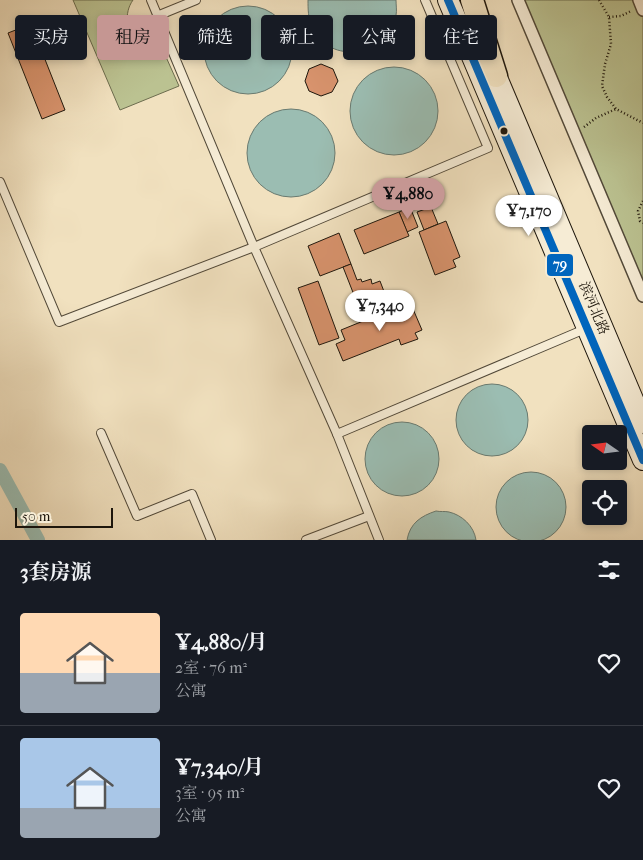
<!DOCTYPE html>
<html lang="zh">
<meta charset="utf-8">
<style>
body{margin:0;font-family:"IM FELL French Canon","Noto Serif SC",serif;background:#20242c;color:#f1f3f6;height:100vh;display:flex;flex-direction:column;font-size:19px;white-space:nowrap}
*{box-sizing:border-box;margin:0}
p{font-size:16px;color:#9ea1a6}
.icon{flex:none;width:28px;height:28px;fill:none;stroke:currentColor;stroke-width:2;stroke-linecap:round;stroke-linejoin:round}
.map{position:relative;height:540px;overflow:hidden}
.sheet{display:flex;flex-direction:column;background:#171b24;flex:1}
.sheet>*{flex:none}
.top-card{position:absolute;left:15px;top:15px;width:614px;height:45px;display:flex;gap:10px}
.needle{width:32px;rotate:284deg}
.buttons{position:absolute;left:582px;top:425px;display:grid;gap:10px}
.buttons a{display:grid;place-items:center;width:45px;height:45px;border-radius:5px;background:#171b24;box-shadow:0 2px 8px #0003;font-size:25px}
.scale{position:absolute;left:15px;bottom:12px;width:98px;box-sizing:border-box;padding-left:5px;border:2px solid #1d160c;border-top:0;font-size:14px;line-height:18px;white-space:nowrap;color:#1d160c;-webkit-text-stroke:4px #f6ecd5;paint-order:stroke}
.price{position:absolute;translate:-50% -42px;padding:0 11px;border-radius:18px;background:#fff;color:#222;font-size:16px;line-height:32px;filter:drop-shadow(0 1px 2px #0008)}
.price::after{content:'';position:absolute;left:50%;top:30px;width:15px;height:11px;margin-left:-8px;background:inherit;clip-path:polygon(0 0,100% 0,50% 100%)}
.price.current{background:#c59692;color:#111}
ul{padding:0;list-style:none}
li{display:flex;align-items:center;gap:15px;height:125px;padding:0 20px}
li+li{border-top:1px solid #363941}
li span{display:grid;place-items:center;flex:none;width:140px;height:100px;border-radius:5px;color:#555}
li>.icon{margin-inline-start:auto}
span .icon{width:60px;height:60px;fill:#fffc;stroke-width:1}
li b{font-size:21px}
h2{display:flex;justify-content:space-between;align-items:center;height:60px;padding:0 20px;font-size:21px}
.tag{padding:0 18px;border-radius:5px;background:#171b24;box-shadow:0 2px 8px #0003;font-size:18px;line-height:45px}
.tag.current{background:#c59692;color:#111}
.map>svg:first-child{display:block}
</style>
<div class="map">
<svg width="643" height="540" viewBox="0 0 643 540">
<rect width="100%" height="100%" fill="#f1e1bf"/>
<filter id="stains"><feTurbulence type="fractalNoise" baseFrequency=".004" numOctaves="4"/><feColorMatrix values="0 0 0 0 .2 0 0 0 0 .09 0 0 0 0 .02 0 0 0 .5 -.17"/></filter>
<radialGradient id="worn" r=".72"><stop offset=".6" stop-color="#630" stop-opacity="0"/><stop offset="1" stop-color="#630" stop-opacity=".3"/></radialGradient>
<g fill="#bbc291" stroke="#6c6c4e">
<path d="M 73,0 L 133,0 C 128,7 127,14 127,22 C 129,42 146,46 162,48 L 179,86 L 120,110 Z"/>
<path d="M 518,0 L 639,0 L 643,10 L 643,296 Z"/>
</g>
<g fill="#9bbdb2" stroke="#697a70">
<path d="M 308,0 L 396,0 C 396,5 397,11 396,15 C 388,57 329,66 312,27 C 308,18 308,9 308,0 Z"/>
<circle cx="248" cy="50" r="44"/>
<circle cx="394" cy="111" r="44"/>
<circle cx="291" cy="153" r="44"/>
<circle cx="492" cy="420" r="36"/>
<circle cx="402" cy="459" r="37"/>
<circle cx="531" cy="507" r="35"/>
<path d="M 436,511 C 440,512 445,511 449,512 C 462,515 474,526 476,540 L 407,540 C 410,523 421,516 436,511 Z"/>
</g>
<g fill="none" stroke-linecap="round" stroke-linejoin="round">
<path stroke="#9bbdb2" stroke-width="14" d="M 0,470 L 38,540"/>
</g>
<g fill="#d8936d" stroke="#1d160c">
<path d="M 31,24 L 65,110 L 42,119 L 8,33 Z"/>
<path d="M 321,64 L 333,69 L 338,81 L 332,92 L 321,96 L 309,91 L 305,81 L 309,69 Z"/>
<path d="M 410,207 L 418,227 L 407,232 L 399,212 Z"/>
<path d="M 431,207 L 438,224 L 424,230 L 417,212 Z"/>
<path d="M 399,212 L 409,236 L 364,254 L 354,230 Z"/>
<path d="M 446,221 L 460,257 L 453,260 L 456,267 L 435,275 L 419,232 Z"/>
<path d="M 339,233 L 351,264 L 320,276 L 308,246 Z"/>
<path d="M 351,264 L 357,280 L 361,279 L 362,282 L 371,279 L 372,284 L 380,281 L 391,310 L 383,313 L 376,295 L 373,297 L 371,293 L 364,295 L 362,291 L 354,295 L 343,267 Z"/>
<path d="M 318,281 L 339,338 L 319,345 L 298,288 Z"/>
<path d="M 410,302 L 422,330 L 415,333 L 418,339 L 401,345 L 399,339 L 343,361 L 336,344 L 345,340 L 341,330 Z"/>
</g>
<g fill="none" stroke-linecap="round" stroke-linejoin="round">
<defs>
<g id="service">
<path d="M 151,0 L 254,247 L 337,434 L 379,540"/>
<path d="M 157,16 L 196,0"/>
<path d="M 0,182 L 59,322 L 254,247 L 488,148 L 425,0"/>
<path d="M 101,433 L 137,516 L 192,494 L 211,540"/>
<path d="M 337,434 L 585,329"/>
<path d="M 306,540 L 369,516"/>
</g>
<g id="pedestrian">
<path d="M 518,0 L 643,296"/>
<path d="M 639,0 L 643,10"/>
</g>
<g id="secondary">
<path d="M 448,0 L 643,460"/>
<path d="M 490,61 L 643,423"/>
</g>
<path id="primary" d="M 472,0 L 496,76"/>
</defs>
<use href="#service" stroke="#524939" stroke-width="10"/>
<use href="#pedestrian" stroke="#524939" stroke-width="14"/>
<use href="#secondary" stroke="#1d160c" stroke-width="22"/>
<use href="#primary" stroke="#1d160c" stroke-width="25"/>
<g stroke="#1d160c" stroke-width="2.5" stroke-dasharray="1 2.5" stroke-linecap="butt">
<path d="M 599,0 L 609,17 L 611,44 L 605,64 L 602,86 L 607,97 L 616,109 L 643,123"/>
<path d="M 609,17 L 621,16 L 631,11"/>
<path d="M 584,127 L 596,118 L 616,109"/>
<path d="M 643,201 L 638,211 L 640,221 L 643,223"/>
</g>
<use href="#service" stroke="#f6ecd5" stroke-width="8"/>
<use href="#pedestrian" stroke="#f6ecd5" stroke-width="11"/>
<use href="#secondary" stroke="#f6ecd5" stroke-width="20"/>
<use href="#primary" stroke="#f1e1bf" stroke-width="22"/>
<defs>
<path id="bus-1" d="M 448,0 L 643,460"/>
</defs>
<use href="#bus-1" stroke="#f6ecd5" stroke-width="11"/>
<use href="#bus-1" stroke="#0065bd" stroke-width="8"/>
</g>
<circle fill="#1d160c" stroke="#f6ecd5" stroke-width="2" cx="504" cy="131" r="4.5"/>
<g text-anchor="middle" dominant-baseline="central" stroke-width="4.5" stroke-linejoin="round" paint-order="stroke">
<g font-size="14" fill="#1d160c" stroke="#f6ecd5">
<text transform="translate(594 308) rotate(67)">滨河北路</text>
</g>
</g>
<rect stroke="#f6ecd5" stroke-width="2" x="546" y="253" width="28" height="24" rx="5" fill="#0065bd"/>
<g font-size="14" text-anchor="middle" font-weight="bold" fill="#fff">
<text x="560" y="269">79</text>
</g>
<rect width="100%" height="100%" filter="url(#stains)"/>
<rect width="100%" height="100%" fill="url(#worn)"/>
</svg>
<div class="buttons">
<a><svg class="needle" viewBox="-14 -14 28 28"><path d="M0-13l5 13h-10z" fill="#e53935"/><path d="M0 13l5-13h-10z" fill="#9ea1a6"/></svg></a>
<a><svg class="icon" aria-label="locate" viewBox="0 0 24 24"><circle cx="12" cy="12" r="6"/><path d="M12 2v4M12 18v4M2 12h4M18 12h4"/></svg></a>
</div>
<div class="scale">50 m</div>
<b class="price current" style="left:408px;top:220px">¥4,880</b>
<b class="price" style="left:529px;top:237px">¥7,170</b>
<b class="price" style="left:380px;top:332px">¥7,340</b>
<div class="top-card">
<a class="tag">买房</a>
<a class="tag current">租房</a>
<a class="tag">筛选</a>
<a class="tag">新上</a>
<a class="tag">公寓</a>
<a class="tag">住宅</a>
</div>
</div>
<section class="sheet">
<h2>3套房源<svg class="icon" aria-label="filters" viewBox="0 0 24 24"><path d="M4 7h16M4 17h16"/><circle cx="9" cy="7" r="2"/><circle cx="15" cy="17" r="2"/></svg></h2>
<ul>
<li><span style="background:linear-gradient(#ffd9b3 60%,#9aa5b1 0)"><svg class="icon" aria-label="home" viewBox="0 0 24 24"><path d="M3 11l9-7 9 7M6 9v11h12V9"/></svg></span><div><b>¥4,880/月</b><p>2室 · 76 m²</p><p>公寓</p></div><svg class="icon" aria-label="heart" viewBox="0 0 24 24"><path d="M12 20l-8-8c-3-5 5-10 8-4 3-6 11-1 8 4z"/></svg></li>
<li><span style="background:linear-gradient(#a9c7e8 70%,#9aa5b1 0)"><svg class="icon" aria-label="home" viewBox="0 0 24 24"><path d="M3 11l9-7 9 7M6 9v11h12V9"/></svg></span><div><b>¥7,340/月</b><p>3室 · 95 m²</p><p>公寓</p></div><svg class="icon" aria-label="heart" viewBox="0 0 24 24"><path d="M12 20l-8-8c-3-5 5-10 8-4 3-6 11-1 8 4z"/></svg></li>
</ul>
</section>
